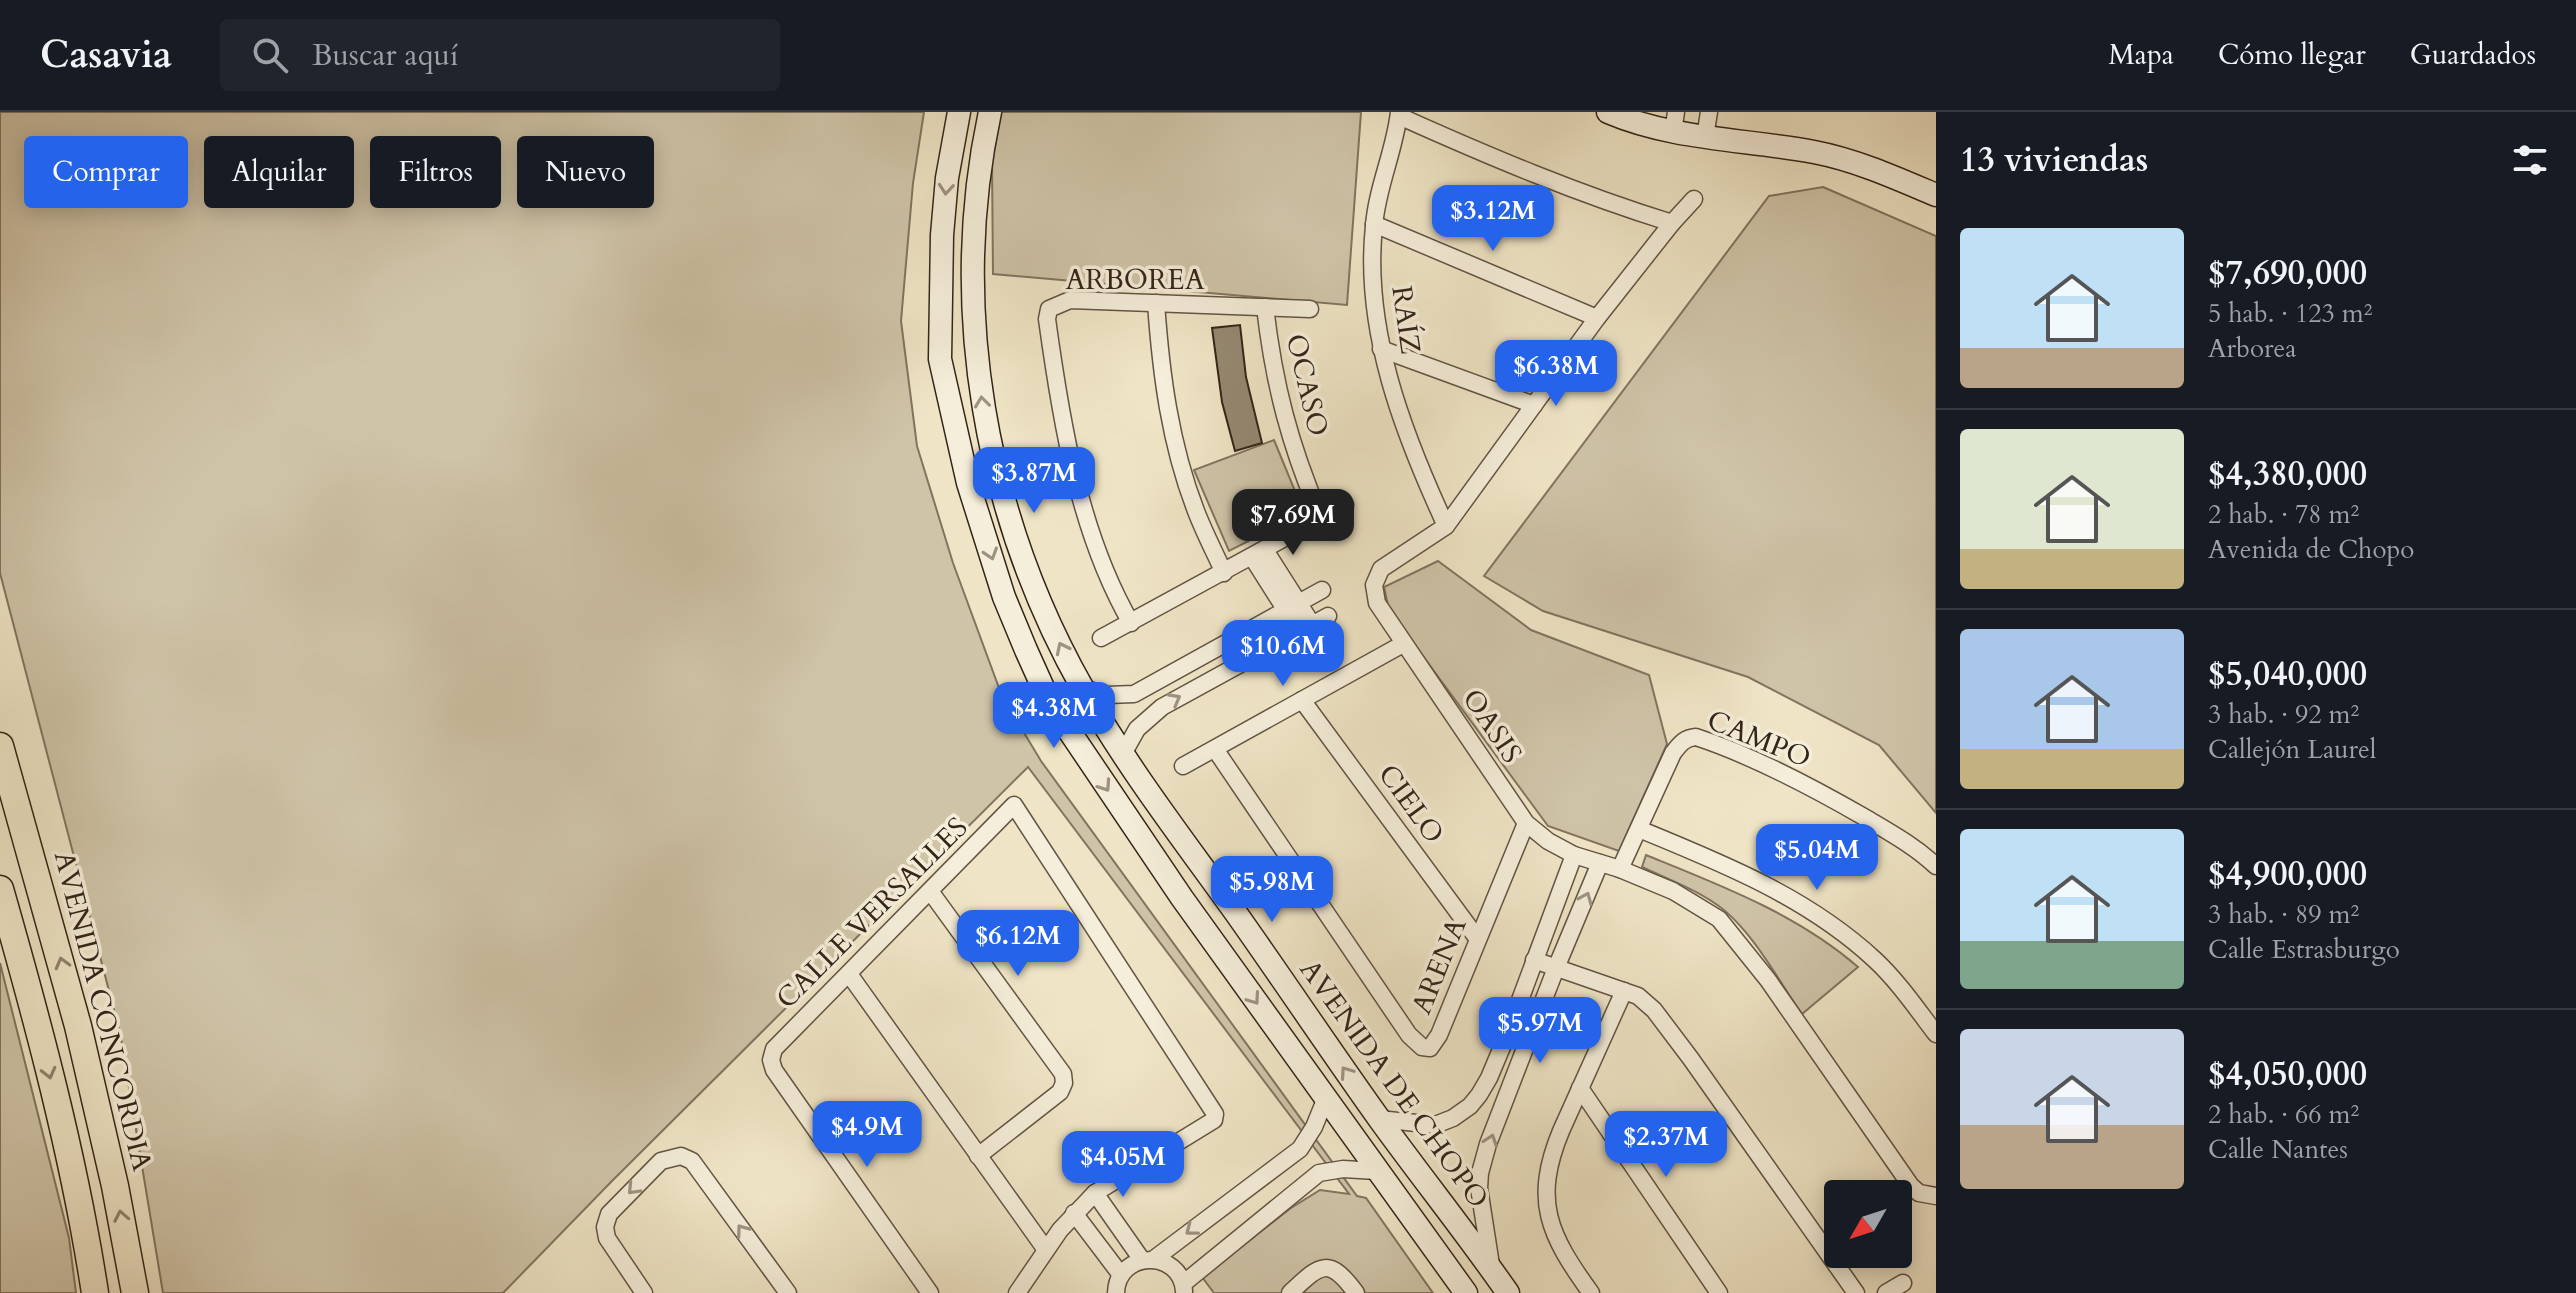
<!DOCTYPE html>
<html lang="es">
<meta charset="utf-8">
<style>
body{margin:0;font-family:Cardo,serif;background:#20242c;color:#f1f3f6;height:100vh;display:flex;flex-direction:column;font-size:30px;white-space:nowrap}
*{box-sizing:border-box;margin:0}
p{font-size:26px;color:#9ea1a6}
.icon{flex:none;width:44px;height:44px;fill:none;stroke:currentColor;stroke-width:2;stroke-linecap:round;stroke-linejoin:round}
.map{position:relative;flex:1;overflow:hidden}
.drawer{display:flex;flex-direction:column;background:#171b24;width:640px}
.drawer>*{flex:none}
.banner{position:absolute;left:24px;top:24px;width:760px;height:72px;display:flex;gap:16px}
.needle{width:52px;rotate:231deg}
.controls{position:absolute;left:1824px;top:1068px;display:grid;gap:16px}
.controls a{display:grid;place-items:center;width:88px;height:88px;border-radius:8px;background:#171b24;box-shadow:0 4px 20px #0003;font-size:40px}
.price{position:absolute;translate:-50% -68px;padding:0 18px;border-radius:16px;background:#2563eb;color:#fff;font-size:26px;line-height:52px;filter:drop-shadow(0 2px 4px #0008)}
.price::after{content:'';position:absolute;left:50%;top:48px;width:24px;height:18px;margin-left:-12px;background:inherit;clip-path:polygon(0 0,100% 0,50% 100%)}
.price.current{background:#222;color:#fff}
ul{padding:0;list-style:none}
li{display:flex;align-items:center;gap:24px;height:200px;padding:0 24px}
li+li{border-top:2px solid #363941}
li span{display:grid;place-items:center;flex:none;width:224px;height:160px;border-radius:8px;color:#555}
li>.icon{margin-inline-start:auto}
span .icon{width:96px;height:96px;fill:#fffc;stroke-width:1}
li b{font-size:34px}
h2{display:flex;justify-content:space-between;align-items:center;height:96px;padding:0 24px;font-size:34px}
.pill{padding:0 28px;border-radius:8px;background:#171b24;box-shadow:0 4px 20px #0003;font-size:28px;line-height:72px}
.pill.current{background:#2563eb;color:#fff}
header{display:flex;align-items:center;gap:48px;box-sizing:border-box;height:112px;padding:0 40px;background:#171b24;border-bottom:2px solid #363941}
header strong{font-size:38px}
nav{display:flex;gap:44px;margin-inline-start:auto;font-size:28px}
.search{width:560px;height:72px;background:#20242c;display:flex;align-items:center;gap:20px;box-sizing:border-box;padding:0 28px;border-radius:8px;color:#9ea1a6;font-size:30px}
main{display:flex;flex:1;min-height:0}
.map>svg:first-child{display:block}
</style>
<header>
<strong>Casavia</strong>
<div class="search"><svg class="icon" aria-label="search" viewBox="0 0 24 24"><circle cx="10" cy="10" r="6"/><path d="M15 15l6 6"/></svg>Buscar aquí</div>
<nav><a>Mapa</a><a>Cómo llegar</a><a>Guardados</a></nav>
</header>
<main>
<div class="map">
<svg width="1936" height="1181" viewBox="0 0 1936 1181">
<rect width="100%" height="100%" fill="#efe5c6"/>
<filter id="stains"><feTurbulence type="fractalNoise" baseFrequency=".0025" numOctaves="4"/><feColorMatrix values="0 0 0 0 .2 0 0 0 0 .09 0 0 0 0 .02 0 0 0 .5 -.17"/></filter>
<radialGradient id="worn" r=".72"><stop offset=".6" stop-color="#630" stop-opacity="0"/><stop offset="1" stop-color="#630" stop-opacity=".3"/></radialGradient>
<g fill="#cfc4a8" stroke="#817460" stroke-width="2">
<path d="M 0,0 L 924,0 L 913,71 L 901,209 L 917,334 L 953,451 L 1002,584 L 1041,649 L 1357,1084 L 1366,1086 L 1433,1181 L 1214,1181 L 1202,1165 L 1291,1096 L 1320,1078 L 1349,1082 L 1028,655 L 612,1069 L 503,1181 L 163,1181 L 120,921 L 0,461 Z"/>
<path d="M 1001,0 L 1361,0 L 1347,193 L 993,162 L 992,51 Z"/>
<path d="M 1823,75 L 1936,124 L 1936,701 L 1879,633 L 1748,565 L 1543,499 L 1484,464 L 1769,84 Z"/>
<path d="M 1274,328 L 1304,401 L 1229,439 L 1194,358 Z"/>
<path d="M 1438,449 L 1531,518 L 1649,563 L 1667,632 L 1619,739 L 1548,714 L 1389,498 L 1384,475 Z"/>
<path d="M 1646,743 C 1720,773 1797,802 1858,855 L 1802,902 C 1778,868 1756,825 1724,798 C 1700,779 1670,768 1642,755 Z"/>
<path d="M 0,851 L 69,1126 L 76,1181 L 0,1181 Z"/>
</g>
<path fill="#958872" stroke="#332418" stroke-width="2" d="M 1240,213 L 1246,265 L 1262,331 L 1235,339 L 1222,290 L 1212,216 Z"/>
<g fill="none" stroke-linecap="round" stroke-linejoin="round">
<defs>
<g id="street">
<path d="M 1399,0 C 1395,38 1377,75 1374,114 C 1363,218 1403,321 1446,414"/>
<path d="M 1399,4 C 1488,44 1578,82 1672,111"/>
<path d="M 1673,20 L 1676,0"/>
<path d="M 1705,25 L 1709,0"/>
<path d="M 1694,87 L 1672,111 L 1597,206 L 1446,414 L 1381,457 L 1374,473 L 1377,491 L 1526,711 L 1548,729 L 1574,743 L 1620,757 L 1673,779 L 1719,807 L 1768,868 L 1911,1074 L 1919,1081 L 1936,1084"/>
<path d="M 1374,112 L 1597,206"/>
<path d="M 1156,191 C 1161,262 1170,332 1196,399 C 1204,420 1215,441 1224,461"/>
<path d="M 1265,195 C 1274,273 1290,334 1321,406"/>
<path d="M 1381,237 L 1534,293"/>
<path d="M 1265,438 L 1312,512"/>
<path d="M 1252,445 L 1299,519"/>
<path d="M 1131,511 C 1079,421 1061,309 1047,207 L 1049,197 L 1070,188 L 1310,197"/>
<path d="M 1101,526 L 1345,393"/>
<path d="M 1082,576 L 1107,583 L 1134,582 L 1322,478"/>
<path d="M 1302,588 L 1477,826"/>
<path d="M 1215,637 L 1409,923 L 1422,935 L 1430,936 L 1439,923 L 1526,711"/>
<path d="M 1123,642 L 1137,617 L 1162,595 L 1328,504"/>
<path d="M 1183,654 L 1403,532"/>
<path d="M 1639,717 C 1722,751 1807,785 1874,847 C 1897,868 1917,897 1936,922"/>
<path d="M 1620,757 L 1673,641 C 1680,632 1684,626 1696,625 C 1754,644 1812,675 1864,705 C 1889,720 1915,734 1936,754"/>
<path d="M 930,779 L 1063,962 L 1064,971 L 1060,980 L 978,1044"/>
<path d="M 1534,848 L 1638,884 L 1654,898 L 1691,947 L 1856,1181"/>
<path d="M 849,862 L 1046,1138"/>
<path d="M 1580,976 L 1719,1181"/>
<path d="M 1379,1007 L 1435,1013 L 1453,1006 L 1470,994 L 1479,983 L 1489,966 L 1507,923 L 1574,743"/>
<path d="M 1095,1081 L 1142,1148"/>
<path d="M 1074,1101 L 1121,1163"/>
<path d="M 1154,1147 L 1300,1037 L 1314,1015 L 1325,988"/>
<path d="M 1491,1153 L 1479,1076 L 1480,1061 L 1488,1032 L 1556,856 L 1600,751"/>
<path d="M 1184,1171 L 1319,1061 L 1343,1057 L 1377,1059"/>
<path d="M 644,1181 L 607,1126 L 605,1115 L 609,1102 L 661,1049 L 681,1044 L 692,1049 L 788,1181"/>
<path d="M 930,1181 L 774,958 L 771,948 L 774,937 L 1014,693 L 1215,1002 L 1214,1008 L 1095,1081 L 1060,1118 L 1017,1181"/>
<path d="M 1116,1181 C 1117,1138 1181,1137 1184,1179"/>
<path d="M 1290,1181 C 1320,1153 1328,1143 1356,1181"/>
<path d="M 1591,1181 C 1549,1123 1532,1089 1561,1019 L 1624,879"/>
<path d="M 1886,1181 L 1903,1171"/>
</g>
<g id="secondary">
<path d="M 959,0 L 947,66 L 942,123 L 940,247 L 968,371 L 1004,485 L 1026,538 L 1049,589 L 1182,786 L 1466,1181"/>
<path d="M 990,0 C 948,195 985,404 1083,577 C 1128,657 1185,730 1238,804 C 1286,872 1332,941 1380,1008 C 1422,1066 1467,1122 1508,1181"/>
<path d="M 1608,0 C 1673,28 1745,27 1814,40 C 1856,48 1896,66 1936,83"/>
</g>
<g id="primary">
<path d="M 0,634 L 78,914 L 115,1074 L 135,1181"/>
<path d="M 0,777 C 38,910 74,1044 95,1181"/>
</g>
</defs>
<use href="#street" stroke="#625444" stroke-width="19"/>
<use href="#secondary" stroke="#332418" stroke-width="25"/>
<use href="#primary" stroke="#332418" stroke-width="29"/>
<use href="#street" stroke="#f5eeda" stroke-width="16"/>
<use href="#secondary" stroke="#f5eeda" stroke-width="22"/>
<use href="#primary" stroke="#efe5c6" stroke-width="26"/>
</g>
<defs><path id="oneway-chevron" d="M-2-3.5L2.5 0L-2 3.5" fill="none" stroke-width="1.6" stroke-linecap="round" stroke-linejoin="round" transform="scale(2)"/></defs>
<g stroke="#9e9383">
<use href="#oneway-chevron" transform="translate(946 77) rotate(95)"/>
<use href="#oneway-chevron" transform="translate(982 290) rotate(-97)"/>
<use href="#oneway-chevron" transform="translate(991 442) rotate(72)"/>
<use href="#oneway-chevron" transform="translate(1062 536) rotate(-116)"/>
<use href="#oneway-chevron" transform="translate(1175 587) rotate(-29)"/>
<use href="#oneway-chevron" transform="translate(1105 674) rotate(56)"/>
<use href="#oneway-chevron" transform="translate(1586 786) rotate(-67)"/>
<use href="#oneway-chevron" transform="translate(1254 887) rotate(55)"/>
<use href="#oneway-chevron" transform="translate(1346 960) rotate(-125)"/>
<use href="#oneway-chevron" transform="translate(1491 1028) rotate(-71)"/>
<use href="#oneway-chevron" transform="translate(633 1077) rotate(134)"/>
<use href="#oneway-chevron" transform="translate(742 1118) rotate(-126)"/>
<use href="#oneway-chevron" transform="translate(1191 1118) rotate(142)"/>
</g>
<g stroke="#91846f">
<use href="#oneway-chevron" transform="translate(62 851) rotate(-105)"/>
<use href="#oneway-chevron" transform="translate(49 961) rotate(76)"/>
<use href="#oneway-chevron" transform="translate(121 1104) rotate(-101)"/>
</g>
<g text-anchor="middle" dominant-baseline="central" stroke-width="7" stroke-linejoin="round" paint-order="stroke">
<g font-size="28" fill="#332418" stroke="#f5eeda">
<text x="1135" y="168">ARBOREA</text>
<text transform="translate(1406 208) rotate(82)">RAÍZ</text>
<text transform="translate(1307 273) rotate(77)">OCASO</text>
<text transform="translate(1492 614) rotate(56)">OASIS</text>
<text transform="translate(1759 627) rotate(22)">CAMPO</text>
<text transform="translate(1411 692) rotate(54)">CIELO</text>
<text transform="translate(872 801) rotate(-45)">CALLE VERSALLES</text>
<text transform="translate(1439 854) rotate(-68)">ARENA</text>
<text transform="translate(103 899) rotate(76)">AVENIDA CONCORDIA</text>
<text transform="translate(1394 972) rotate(54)">AVENIDA DE CHOPO</text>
</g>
</g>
<rect width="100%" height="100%" filter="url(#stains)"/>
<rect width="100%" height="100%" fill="url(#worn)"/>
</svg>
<div class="controls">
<a><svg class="needle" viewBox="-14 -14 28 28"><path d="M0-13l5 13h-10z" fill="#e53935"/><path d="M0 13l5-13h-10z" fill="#9ea1a6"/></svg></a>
</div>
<b class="price" style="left:1493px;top:141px">$3.12M</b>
<b class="price" style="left:1556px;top:296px">$6.38M</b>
<b class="price" style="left:1034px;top:403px">$3.87M</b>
<b class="price current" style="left:1293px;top:445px">$7.69M</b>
<b class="price" style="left:1283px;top:576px">$10.6M</b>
<b class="price" style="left:1054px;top:638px">$4.38M</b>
<b class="price" style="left:1817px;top:780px">$5.04M</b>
<b class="price" style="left:1272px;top:812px">$5.98M</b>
<b class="price" style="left:1018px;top:866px">$6.12M</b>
<b class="price" style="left:1540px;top:953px">$5.97M</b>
<b class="price" style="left:867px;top:1057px">$4.9M</b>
<b class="price" style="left:1666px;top:1067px">$2.37M</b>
<b class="price" style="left:1123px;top:1087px">$4.05M</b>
<div class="banner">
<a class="pill current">Comprar</a>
<a class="pill">Alquilar</a>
<a class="pill">Filtros</a>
<a class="pill">Nuevo</a>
</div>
</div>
<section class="drawer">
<h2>13 viviendas<svg class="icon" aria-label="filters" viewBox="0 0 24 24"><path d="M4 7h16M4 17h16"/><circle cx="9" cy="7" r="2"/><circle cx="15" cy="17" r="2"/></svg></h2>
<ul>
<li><span style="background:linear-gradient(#bfe0f5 75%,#b9a48a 0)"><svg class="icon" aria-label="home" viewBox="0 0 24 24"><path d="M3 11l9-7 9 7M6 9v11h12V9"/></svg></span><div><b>$7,690,000</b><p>5 hab. · 123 m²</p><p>Arborea</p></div></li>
<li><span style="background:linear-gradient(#dfe7d0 75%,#c2b280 0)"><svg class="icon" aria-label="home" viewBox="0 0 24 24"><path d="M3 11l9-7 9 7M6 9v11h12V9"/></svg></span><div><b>$4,380,000</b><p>2 hab. · 78 m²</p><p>Avenida de Chopo</p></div></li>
<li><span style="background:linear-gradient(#a9c7e8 75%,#c2b280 0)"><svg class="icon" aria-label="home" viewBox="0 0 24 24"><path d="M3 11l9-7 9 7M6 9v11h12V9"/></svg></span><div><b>$5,040,000</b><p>3 hab. · 92 m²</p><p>Callejón Laurel</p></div></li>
<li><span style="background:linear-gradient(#bfe0f5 70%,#7fa58c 0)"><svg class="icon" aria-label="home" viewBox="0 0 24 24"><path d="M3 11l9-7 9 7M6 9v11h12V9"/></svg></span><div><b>$4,900,000</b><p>3 hab. · 89 m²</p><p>Calle Estrasburgo</p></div></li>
<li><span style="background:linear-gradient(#c9d6e8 60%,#b9a48a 0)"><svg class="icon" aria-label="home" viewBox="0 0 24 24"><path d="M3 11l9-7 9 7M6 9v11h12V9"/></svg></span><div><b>$4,050,000</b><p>2 hab. · 66 m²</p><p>Calle Nantes</p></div></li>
</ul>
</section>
</main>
